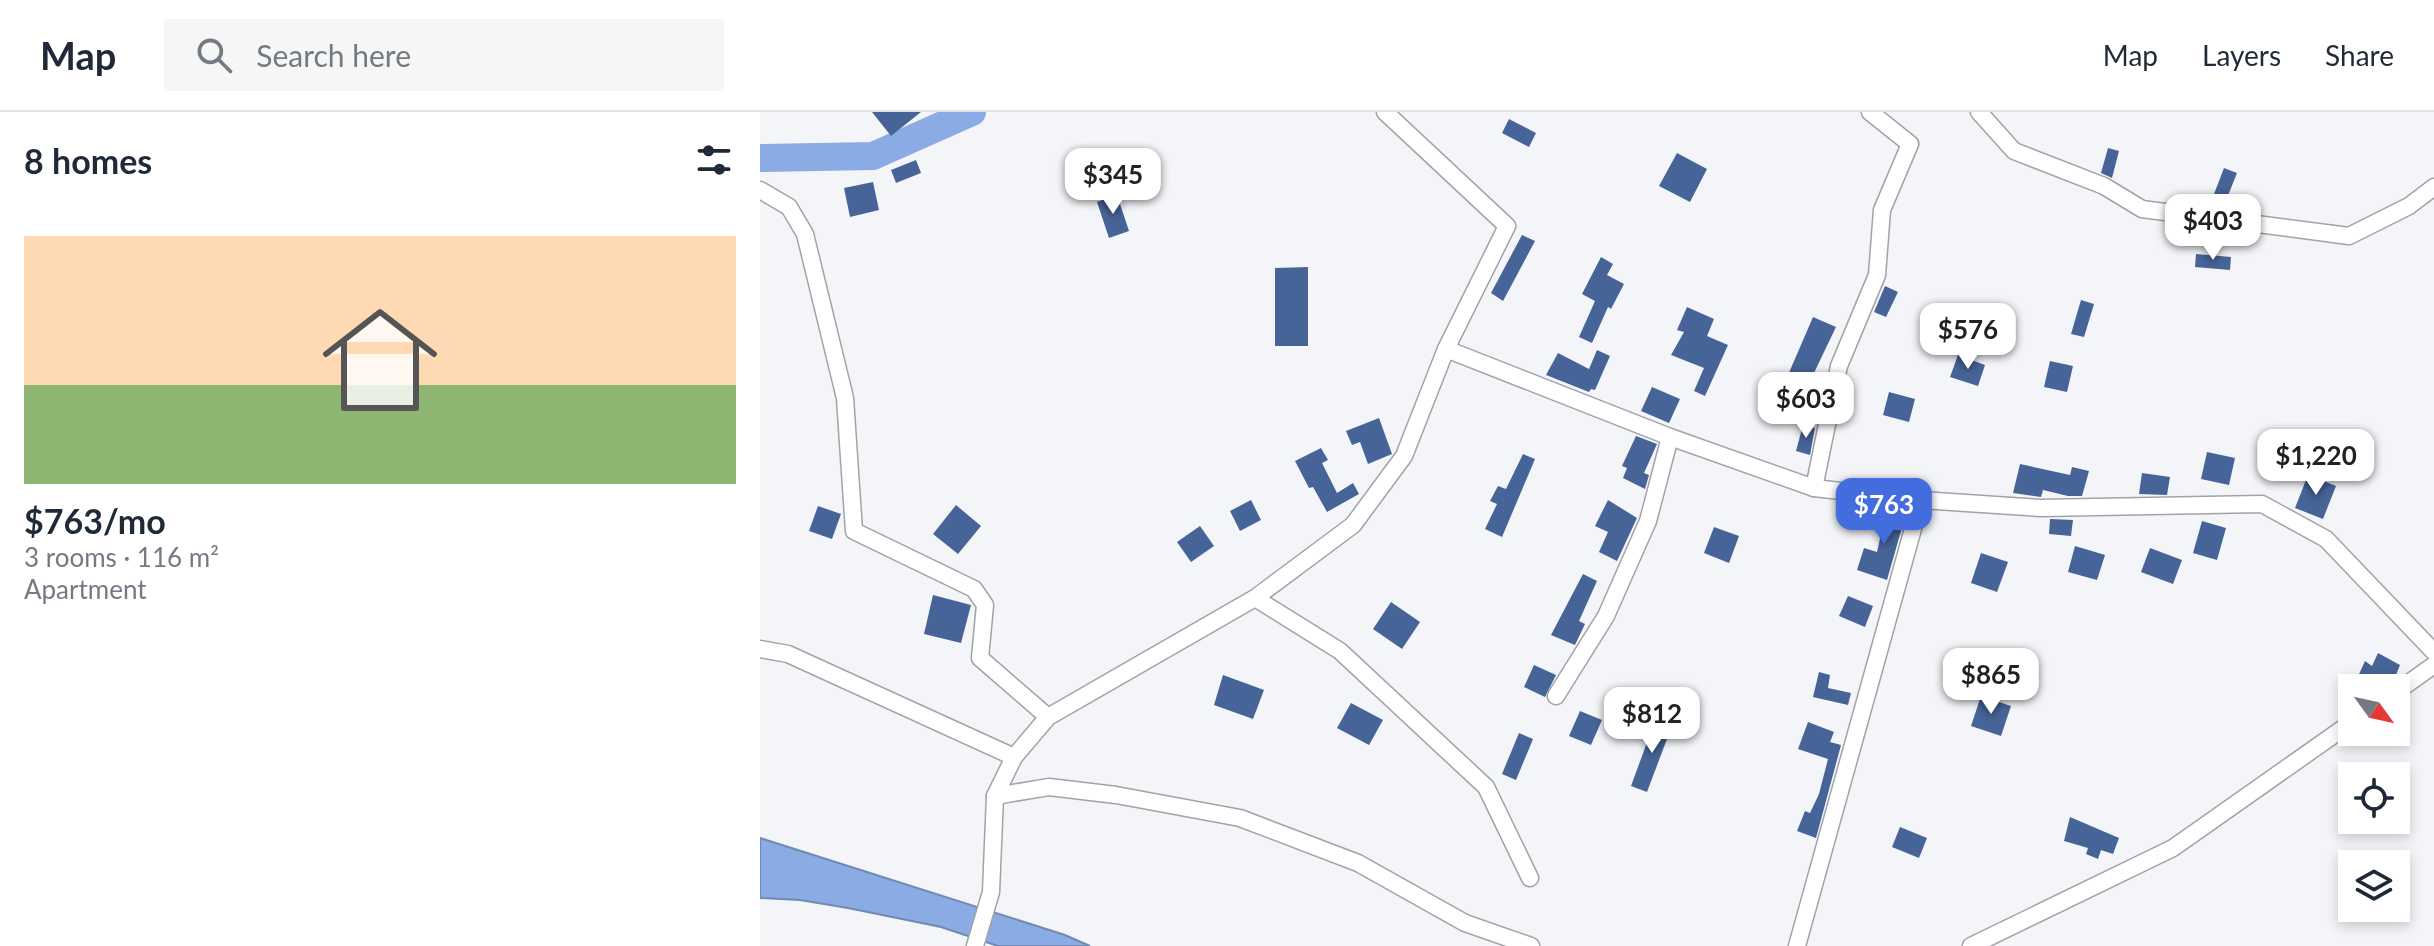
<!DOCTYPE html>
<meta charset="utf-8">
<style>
body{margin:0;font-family:Lato,sans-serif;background:#f6f6f7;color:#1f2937;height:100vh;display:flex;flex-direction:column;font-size:30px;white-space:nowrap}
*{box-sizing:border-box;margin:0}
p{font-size:26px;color:#747a83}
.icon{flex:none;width:44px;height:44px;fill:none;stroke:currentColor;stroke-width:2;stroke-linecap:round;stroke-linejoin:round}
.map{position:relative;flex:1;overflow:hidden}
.details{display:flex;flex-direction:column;background:#fff;width:760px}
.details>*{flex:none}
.needle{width:52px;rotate:123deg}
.controls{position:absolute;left:1578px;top:562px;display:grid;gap:16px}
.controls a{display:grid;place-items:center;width:72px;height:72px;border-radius:0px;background:#fff;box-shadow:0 4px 12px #0003;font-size:40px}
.price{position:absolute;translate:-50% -68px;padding:0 18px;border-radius:16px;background:#fff;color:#222;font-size:26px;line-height:52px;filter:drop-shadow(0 2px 4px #0008)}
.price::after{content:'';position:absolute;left:50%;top:48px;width:24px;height:18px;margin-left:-12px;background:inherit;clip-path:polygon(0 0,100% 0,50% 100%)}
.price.active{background:#436ddf;color:#fff}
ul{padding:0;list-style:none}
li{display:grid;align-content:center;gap:16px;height:424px;padding:0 24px}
li span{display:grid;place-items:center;height:248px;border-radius:0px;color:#555}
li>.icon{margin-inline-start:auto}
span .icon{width:144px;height:144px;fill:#fffc;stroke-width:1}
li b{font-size:34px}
h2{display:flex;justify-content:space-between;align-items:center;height:96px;padding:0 24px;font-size:34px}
header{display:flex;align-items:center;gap:48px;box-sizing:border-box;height:112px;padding:0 40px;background:#fff;border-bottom:2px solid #e0e1e3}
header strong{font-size:38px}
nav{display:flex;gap:44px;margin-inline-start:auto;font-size:28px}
.search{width:560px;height:72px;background:#f6f6f7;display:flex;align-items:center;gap:20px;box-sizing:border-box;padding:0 28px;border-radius:0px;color:#747a83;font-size:30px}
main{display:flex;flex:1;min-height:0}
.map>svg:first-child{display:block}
</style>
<header>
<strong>Map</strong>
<div class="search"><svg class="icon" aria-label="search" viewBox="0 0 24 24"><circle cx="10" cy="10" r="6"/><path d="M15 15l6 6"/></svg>Search here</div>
<nav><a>Map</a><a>Layers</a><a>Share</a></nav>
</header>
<main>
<section class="details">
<h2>8 homes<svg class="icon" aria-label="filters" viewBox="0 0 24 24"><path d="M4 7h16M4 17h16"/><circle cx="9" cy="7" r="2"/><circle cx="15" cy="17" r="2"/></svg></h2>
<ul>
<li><span style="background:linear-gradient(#ffd9b3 60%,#8fb573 0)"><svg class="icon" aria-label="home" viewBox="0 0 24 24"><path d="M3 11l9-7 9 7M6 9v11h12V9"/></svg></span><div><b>$763/mo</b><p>3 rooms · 116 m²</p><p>Apartment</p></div></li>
</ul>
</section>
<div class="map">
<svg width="1674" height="834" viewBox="0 0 1674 834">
<rect width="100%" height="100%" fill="#f3f5f9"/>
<path fill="#8aabe4" stroke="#728ab2" stroke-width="2" d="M 0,726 L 305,823 L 330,834 L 238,834 L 181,815 L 88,796 L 40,788 L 0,786 Z"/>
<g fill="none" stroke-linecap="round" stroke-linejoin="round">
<path stroke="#8aabe4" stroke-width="28" d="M 0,46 L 113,44 L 212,0"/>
</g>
<g fill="#476498">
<path d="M 112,0 L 161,0 L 131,24 Z"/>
<path d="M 749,7 L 776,21 L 769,35 L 742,21 Z"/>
<path d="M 1348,36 L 1359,39 L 1352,66 L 1341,61 Z"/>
<path d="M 917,41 L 947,57 L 930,90 L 899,74 Z"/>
<path d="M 156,48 L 161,61 L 136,71 L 131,58 Z"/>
<path d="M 1464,56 L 1477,61 L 1463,96 L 1449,95 Z"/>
<path d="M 113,70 L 119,98 L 90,105 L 84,76 Z"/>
<path d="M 357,83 L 369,119 L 349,126 L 337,90 Z"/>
<path d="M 762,123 L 775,129 L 743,189 L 731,181 Z"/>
<path d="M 1436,142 L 1471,145 L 1470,158 L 1435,155 Z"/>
<path d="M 841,145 L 853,152 L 847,163 L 864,172 L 851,197 L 848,195 L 832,231 L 819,225 L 835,189 L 822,182 Z"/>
<path d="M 548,155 L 548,234 L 515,234 L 515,156 Z"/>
<path d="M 1125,174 L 1138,180 L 1126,205 L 1114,200 Z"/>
<path d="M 1321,188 L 1334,192 L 1324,225 L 1311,222 Z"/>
<path d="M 927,195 L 954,207 L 947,224 L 968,233 L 945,284 L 934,279 L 944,256 L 911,243 L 924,220 L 917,218 Z"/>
<path d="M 1053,205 L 1076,215 L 1042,286 L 1022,277 Z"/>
<path d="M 837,238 L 850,244 L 835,278 L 831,277 L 829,280 L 786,263 L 798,241 L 829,257 Z"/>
<path d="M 1198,243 L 1225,253 L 1218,274 L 1190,265 Z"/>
<path d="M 1290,249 L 1313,254 L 1307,280 L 1284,275 Z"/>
<path d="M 892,275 L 920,287 L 909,311 L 881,299 Z"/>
<path d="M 1129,280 L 1155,287 L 1149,310 L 1123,303 Z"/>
<path d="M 619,306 L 632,342 L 608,352 L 600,330 L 592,333 L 586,319 Z"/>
<path d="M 1043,313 L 1055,316 L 1050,343 L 1036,339 Z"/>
<path d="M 876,324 L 897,332 L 884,361 L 889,363 L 885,377 L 863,366 L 867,356 L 862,354 Z"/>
<path d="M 561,336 L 568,348 L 562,351 L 577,381 L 593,371 L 599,382 L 567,400 L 553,375 L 549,376 L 535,349 Z"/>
<path d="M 1447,340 L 1475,346 L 1469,373 L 1441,367 Z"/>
<path d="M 763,342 L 775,347 L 742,425 L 725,417 L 737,392 L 730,389 L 738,374 L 746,377 Z"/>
<path d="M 1260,352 L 1310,363 L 1312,355 L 1329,359 L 1322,384 L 1308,384 L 1283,378 L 1281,385 L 1253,381 Z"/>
<path d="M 1382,361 L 1410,365 L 1407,383 L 1379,382 Z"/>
<path d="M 1548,363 L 1576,374 L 1563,407 L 1535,396 Z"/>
<path d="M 491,388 L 501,408 L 480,419 L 470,399 Z"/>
<path d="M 848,388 L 877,406 L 857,449 L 839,440 L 848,420 L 835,414 Z"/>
<path d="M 196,393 L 221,414 L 198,442 L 173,422 Z"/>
<path d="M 58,394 L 81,402 L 72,427 L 49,419 Z"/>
<path d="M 1127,395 L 1147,398 L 1127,468 L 1097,458 L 1104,436 L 1117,440 Z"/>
<path d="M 1290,407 L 1313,408 L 1311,424 L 1289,422 Z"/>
<path d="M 1442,409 L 1466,416 L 1457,448 L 1433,441 Z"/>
<path d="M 440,414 L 454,434 L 431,450 L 417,430 Z"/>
<path d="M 954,415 L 979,424 L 969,451 L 944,441 Z"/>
<path d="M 1315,434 L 1345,443 L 1337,468 L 1308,460 Z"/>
<path d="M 1390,436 L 1422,448 L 1413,472 L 1381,460 Z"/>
<path d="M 1221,441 L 1248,450 L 1237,480 L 1211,471 Z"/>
<path d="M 823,462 L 837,469 L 819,509 L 825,512 L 815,533 L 791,523 Z"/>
<path d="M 173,483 L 211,493 L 201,531 L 164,522 Z"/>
<path d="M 1088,484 L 1113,494 L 1105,515 L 1079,504 Z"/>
<path d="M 631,490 L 660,510 L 642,537 L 613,517 Z"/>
<path d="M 1618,541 L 1640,553 L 1634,568 L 1626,575 L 1618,571 L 1615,576 L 1604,576 L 1595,571 L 1605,549 L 1612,554 Z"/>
<path d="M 774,553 L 796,563 L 785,585 L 764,575 Z"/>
<path d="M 1059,560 L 1070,563 L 1068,576 L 1091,581 L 1088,593 L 1053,585 Z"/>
<path d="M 463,563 L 504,578 L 493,607 L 454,593 Z"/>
<path d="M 1221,584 L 1251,594 L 1241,624 L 1211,614 Z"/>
<path d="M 591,591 L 623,608 L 609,633 L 577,616 Z"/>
<path d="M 820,599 L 842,608 L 831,633 L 809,624 Z"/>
<path d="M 896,606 L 913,611 L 887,680 L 871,674 Z"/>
<path d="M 1048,610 L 1074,620 L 1070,630 L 1081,633 L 1056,726 L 1037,719 L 1045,699 L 1050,701 L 1059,682 L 1068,647 L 1038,637 Z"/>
<path d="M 759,621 L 773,627 L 756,668 L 742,662 Z"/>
<path d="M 1310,705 L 1359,726 L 1353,742 L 1341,738 L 1338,747 L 1326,742 L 1328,736 L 1304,729 Z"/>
<path d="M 1140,715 L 1167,726 L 1159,746 L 1132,735 Z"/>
</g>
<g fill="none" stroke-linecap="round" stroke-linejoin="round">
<defs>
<g id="minor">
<path d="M 625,0 L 747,114 L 686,237"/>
<path d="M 1219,0 L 1254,39 L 1344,74 L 1382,97 L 1589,124 L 1649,94 L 1674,75"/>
<path d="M 0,78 L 29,95 L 45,122 L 85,286 L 94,419 L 214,477 L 225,493 L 220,546 L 288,605"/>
<path d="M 1054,376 L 1079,254 L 1117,163 L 1122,98 L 1150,32 L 1110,0"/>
<path d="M 495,486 L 580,539 L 726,675 L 770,766"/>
<path d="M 0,537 L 28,542 L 254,645"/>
<path d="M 1636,580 L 1674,553"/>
<path d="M 796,584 L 846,504 L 888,409 L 910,325"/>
<path d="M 235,684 L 289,675 L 356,683 L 480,706 L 598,751 L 705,811 L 771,834"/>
<path d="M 215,834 L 231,780 L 235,684 L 254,645 L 288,605 L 495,486 L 593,413 L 644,344 L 686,237 L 910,325 L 1054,376 L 1161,388 L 1280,396 L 1502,392 L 1566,427 L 1674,540"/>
<path d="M 1037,834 L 1161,388"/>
<path d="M 1211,834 L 1413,736 L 1592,610"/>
</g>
</defs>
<use href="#minor" stroke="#a1a3a6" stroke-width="19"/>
<use href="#minor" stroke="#fff" stroke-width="16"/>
</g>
</svg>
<div class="controls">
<a><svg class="needle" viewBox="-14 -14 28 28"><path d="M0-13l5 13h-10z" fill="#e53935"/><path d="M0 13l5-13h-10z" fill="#747a83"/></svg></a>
<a><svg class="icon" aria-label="locate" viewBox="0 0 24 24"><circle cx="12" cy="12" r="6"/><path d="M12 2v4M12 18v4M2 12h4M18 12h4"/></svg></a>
<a><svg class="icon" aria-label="layers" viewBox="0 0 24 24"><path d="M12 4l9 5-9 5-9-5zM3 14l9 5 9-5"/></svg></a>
</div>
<b class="price" style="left:353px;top:104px">$345</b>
<b class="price" style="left:1453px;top:150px">$403</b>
<b class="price" style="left:1208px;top:259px">$576</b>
<b class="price" style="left:1046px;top:328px">$603</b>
<b class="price" style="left:1556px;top:385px">$1,220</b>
<b class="price active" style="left:1124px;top:434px">$763</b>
<b class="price" style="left:1231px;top:604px">$865</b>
<b class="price" style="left:892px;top:643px">$812</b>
</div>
</main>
